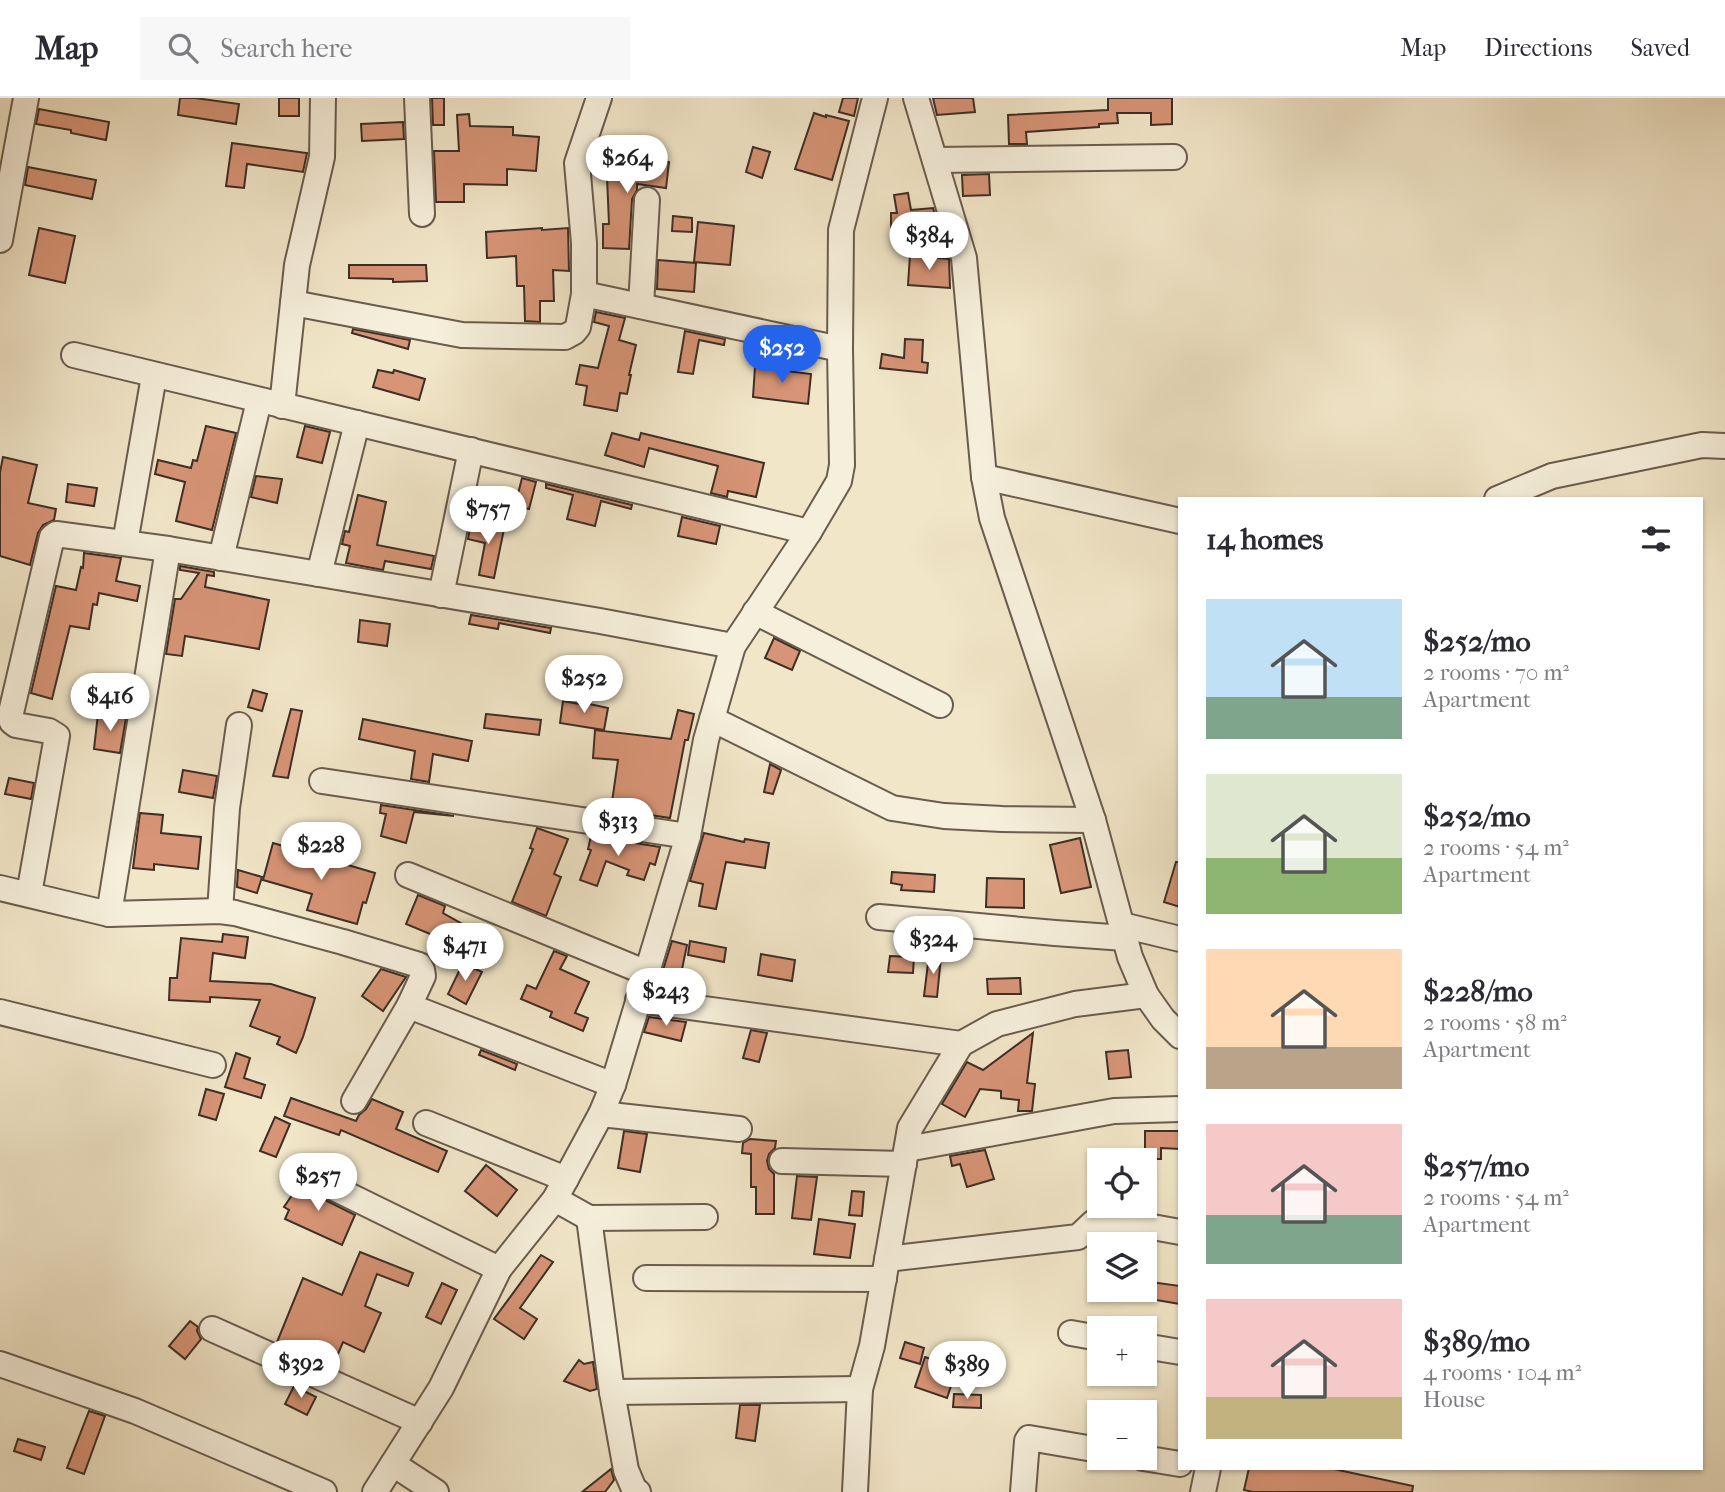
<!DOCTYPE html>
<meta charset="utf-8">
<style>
body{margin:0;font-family:"IM FELL French Canon",serif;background:#f7f7f7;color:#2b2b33;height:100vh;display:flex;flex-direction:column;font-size:26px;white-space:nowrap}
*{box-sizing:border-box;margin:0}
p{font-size:23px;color:#7c7c81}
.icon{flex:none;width:38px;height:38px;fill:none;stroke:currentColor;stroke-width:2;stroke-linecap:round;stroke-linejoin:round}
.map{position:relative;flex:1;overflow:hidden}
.sheet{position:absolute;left:1178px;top:399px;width:525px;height:973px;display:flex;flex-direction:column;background:#fff;border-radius:0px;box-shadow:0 2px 5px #0004}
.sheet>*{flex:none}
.controls{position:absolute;left:1087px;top:1050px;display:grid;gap:14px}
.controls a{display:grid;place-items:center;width:70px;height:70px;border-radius:0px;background:#fff;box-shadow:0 2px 5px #0004;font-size:35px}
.price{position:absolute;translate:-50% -60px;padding:0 16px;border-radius:24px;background:#fff;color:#222;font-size:23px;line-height:46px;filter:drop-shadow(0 2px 4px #0008)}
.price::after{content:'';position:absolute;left:50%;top:42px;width:21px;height:16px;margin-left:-10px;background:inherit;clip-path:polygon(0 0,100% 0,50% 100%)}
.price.active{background:#2563eb;color:#fff}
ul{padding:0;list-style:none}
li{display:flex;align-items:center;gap:21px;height:175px;padding:0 28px}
li span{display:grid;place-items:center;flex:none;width:196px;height:140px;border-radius:0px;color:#555}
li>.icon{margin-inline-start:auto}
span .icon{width:84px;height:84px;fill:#fffc;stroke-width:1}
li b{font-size:30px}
h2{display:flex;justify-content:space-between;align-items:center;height:84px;padding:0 28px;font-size:30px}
header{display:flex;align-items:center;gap:42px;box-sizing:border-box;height:98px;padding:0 35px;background:#fff;border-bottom:2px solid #e1e1e2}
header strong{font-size:33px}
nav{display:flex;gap:38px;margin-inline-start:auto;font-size:24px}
.search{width:490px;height:63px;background:#f7f7f7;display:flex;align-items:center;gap:18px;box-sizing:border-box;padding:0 24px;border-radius:0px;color:#7c7c81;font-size:26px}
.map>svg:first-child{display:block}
</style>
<header>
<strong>Map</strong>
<div class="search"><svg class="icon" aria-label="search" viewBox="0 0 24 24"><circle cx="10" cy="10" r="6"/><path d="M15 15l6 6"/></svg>Search here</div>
<nav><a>Map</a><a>Directions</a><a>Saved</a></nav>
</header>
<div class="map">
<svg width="1725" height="1394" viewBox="0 0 1725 1394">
<rect width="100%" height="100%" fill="#f1e6c8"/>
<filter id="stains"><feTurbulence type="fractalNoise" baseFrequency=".00286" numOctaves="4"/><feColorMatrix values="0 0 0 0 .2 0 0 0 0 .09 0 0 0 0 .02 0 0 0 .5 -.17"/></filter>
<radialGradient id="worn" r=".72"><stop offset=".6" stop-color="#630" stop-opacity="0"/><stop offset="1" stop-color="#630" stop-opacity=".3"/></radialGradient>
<g fill="#d79476" stroke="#3d2e26" stroke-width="2">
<path d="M 180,0 L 195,0 L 239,6 L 236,26 L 178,17 Z"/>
<rect x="279" y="0" width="20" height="18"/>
<path d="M 432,0 L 444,0 L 444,27 L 433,27 Z"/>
<path d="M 843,0 L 858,0 L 854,18 L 839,14 Z"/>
<path d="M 933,0 L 973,0 L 975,14 L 937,17 Z"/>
<path d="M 1108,0 L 1172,0 L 1172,26 L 1151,27 L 1151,15 L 1117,15 L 1118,25 L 1099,26 L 1099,29 L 1026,34 L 1027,46 L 1009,46 L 1008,17 L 1108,12 Z"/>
<path d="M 39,11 L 109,24 L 106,42 L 71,35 L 71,32 L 36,26 Z"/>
<path d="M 814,15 L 826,19 L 826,17 L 849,23 L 832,82 L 795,71 Z"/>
<path d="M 469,16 L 470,28 L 513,29 L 513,37 L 539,39 L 536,73 L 507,71 L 507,87 L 464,86 L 464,104 L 436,104 L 434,53 L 459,53 L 457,17 Z"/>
<path d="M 403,24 L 404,41 L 362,43 L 361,26 Z"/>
<path d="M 232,45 L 307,55 L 303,74 L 247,66 L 244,90 L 226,88 Z"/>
<path d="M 753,49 L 770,54 L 762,80 L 746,74 Z"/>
<path d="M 650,61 L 669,64 L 666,90 L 637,86 L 637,92 L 632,101 L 629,151 L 603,150 L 603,126 L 609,126 L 607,79 L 600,79 L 600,63 L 650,63 Z"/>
<path d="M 28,69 L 96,82 L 92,101 L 25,87 Z"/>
<path d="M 989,76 L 990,97 L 963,98 L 962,77 Z"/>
<path d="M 908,95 L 911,112 L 933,110 L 939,130 L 891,129 L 891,115 L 897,115 L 894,97 Z"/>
<path d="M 673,118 L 692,120 L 692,134 L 672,133 Z"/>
<path d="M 698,124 L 734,128 L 730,167 L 694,164 Z"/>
<path d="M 39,130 L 75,138 L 65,185 L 29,177 Z"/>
<path d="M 542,130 L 542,132 L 568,130 L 569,173 L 553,172 L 554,203 L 540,203 L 540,224 L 525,223 L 524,188 L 517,188 L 516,158 L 487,160 L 486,134 Z"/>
<path d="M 910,157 L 949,161 L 950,190 L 908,187 Z"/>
<path d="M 658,162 L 696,165 L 694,194 L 657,191 Z"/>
<path d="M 349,167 L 426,167 L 427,183 L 393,184 L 393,181 L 349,180 Z"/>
<path d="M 596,214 L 625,220 L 619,242 L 636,247 L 629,277 L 631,277 L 627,296 L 620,295 L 617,313 L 584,307 L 587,288 L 576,286 L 580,267 L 598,270 L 609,228 L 594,224 Z"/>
<path d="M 353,231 L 410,242 L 408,251 L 352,235 Z"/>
<path d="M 685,233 L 725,241 L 724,247 L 699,242 L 693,276 L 678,274 Z"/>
<path d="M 905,241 L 923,242 L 922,264 L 928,265 L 927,275 L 880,270 L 882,256 L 904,260 Z"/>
<path d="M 755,269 L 811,276 L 808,306 L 753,299 Z"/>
<path d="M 378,272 L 393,275 L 394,272 L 425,281 L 419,302 L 373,289 Z"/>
<path d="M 206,328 L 236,335 L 212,432 L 176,423 L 185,384 L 155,376 L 158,362 L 191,370 L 193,362 L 197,363 Z"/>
<path d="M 305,328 L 330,334 L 322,365 L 297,359 Z"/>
<path d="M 612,335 L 639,342 L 641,335 L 764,365 L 756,399 L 728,393 L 727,399 L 711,395 L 718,368 L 649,350 L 644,369 L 605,357 Z"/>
<path d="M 3,359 L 37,367 L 28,405 L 56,411 L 54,422 L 43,427 L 38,435 L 30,467 L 0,458 L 0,374 Z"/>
<path d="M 256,378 L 282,381 L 277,405 L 251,399 Z"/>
<path d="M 522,380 L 536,384 L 529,411 L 515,408 Z"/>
<path d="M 68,386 L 97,390 L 94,408 L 66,404 Z"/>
<path d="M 546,386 L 632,407 L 631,411 L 601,403 L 595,428 L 567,421 L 573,397 L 546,390 Z"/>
<path d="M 358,397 L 386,404 L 377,447 L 434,458 L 431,471 L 385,463 L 383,472 L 346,465 L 350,448 L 342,446 L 345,433 L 349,434 Z"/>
<path d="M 682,419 L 720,428 L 716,446 L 678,438 Z"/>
<path d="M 471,424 L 504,431 L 494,480 L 479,477 L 485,445 L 468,441 Z"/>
<path d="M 84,455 L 121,460 L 116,483 L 140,488 L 137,503 L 99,495 L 97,507 L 93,506 L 89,531 L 70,528 L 52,601 L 31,595 L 56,488 L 76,492 L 81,469 L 83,470 Z"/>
<path d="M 180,468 L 214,474 L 214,478 L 207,477 L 205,489 L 269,502 L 259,551 L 185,538 L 182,558 L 166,556 L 175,501 L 181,501 L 199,475 L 180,472 Z"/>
<path d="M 471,517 L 551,530 L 550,535 L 499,525 L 498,531 L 469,526 Z"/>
<path d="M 360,522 L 390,526 L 387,548 L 358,544 Z"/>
<path d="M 774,540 L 800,553 L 792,572 L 765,560 Z"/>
<path d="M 253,592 L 267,596 L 262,613 L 248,609 Z"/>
<path d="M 563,603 L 585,607 L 585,605 L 608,610 L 604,632 L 560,625 Z"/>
<path d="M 291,611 L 302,613 L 288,680 L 273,678 Z"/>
<path d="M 678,612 L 694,616 L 688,642 L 685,642 L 670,720 L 611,711 L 618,662 L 593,660 L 595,632 L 671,641 Z"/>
<path d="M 98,616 L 126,620 L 120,655 L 94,651 Z"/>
<path d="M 486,616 L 541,622 L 539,637 L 484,630 Z"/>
<path d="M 363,621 L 472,643 L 468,663 L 433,656 L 429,684 L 411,681 L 415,653 L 359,641 Z"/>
<path d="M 770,666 L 781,672 L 773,696 L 764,694 Z"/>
<path d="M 183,672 L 217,678 L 213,700 L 179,694 Z"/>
<path d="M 9,680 L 34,685 L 31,701 L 5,696 Z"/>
<path d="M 381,707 L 454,718 L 414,714 L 406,745 L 381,738 L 386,716 L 380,715 Z"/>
<path d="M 140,715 L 163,717 L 161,735 L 201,739 L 198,771 L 154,766 L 154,772 L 133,770 Z"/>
<path d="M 537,730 L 568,741 L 554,776 L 561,779 L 546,818 L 512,804 L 533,751 L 530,750 Z"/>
<path d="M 704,735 L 744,744 L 745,741 L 769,745 L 765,770 L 726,764 L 716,811 L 699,808 L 703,786 L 690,783 Z"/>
<path d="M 591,738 L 660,749 L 655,767 L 650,765 L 644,782 L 627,777 L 629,772 L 606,763 L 597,788 L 580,782 L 591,752 L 588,751 Z"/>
<path d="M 1080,740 L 1091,789 L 1061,795 L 1050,747 Z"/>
<path d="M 273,745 L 375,775 L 366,805 L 363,804 L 357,826 L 307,812 L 312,796 L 263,782 Z"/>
<path d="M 1176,764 L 1180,764 L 1180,809 L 1164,804 Z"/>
<path d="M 238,772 L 262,779 L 257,795 L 237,789 Z"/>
<path d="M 892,774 L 935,777 L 934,794 L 901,792 L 902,787 L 891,785 Z"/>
<path d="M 987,780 L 1024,781 L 1024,810 L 986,809 Z"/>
<path d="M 418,797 L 445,808 L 443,815 L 464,827 L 454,846 L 406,826 Z"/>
<path d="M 223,836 L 248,839 L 245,860 L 213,855 L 210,883 L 271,886 L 315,900 L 303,939 L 296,955 L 277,946 L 280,939 L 250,928 L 260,902 L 210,899 L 210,904 L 169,902 L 170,880 L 177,880 L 181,840 L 222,844 Z"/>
<path d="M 672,843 L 687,847 L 681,876 L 663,872 Z"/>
<path d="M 690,843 L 726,850 L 724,864 L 688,857 Z"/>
<path d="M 554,853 L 567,858 L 560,871 L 589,884 L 575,915 L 588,920 L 583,933 L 550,919 L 552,914 L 521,901 L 527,887 L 536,891 Z"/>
<path d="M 761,856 L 795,862 L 792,883 L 758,877 Z"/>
<path d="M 929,857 L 941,859 L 937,899 L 924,898 Z"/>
<path d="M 890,858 L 914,859 L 913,875 L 888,874 Z"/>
<path d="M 463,865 L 482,874 L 466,906 L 448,896 Z"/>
<path d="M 381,871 L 406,879 L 383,913 L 362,898 Z"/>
<path d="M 1020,880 L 1021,896 L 988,896 L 987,881 Z"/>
<path d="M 649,919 L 686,924 L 681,943 L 644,934 Z"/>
<path d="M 751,932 L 767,935 L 759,964 L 743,960 Z"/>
<path d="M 1033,935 L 1027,985 L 1035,986 L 1032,1013 L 1018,1013 L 1019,1002 L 1001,1000 L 1001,993 L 980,991 L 965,1019 L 942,1006 L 967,964 L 983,972 Z"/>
<path d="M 481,952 L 517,966 L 515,972 L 479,957 Z"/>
<path d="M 1128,952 L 1131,979 L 1109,981 L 1106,954 Z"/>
<path d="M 236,955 L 250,960 L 244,980 L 265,987 L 261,1000 L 225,989 Z"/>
<path d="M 206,991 L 224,996 L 216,1022 L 199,1017 Z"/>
<path d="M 291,1000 L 356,1023 L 359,1017 L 366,1011 L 372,1001 L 403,1014 L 396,1031 L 447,1053 L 438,1074 L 341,1032 L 339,1037 L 284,1018 Z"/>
<path d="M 275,1019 L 290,1026 L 276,1059 L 260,1053 Z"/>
<path d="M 624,1033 L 647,1036 L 640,1074 L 618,1070 Z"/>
<path d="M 1145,1033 L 1180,1033 L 1180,1051 L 1161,1050 L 1161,1061 L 1145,1061 Z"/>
<path d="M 750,1041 L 776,1043 L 775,1050 L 769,1056 L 767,1063 L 769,1071 L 774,1076 L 774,1116 L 756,1116 L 756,1089 L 751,1089 L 751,1056 L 742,1055 L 743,1045 Z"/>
<path d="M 985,1052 L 994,1081 L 967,1089 L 960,1066 L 952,1068 L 950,1058 Z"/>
<path d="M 486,1067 L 517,1092 L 497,1118 L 465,1093 Z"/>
<path d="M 305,1078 L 318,1087 L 313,1094 L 321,1097 L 327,1103 L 355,1117 L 342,1147 L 285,1121 L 289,1112 L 284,1109 Z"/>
<path d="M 797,1078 L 817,1079 L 811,1122 L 792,1120 Z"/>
<path d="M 852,1093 L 864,1094 L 862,1118 L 849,1117 Z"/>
<path d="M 819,1121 L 855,1126 L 850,1160 L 814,1156 Z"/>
<path d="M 360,1154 L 413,1175 L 408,1188 L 377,1176 L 365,1208 L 381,1215 L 364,1254 L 343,1244 L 338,1256 L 310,1244 L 304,1256 L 277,1244 L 303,1180 L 342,1197 Z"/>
<path d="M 541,1157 L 553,1164 L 520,1210 L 537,1221 L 524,1241 L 494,1221 Z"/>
<path d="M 1144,1183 L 1180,1188 L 1180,1206 L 1144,1200 Z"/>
<path d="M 442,1185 L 457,1192 L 441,1226 L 426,1219 Z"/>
<path d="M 190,1223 L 198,1229 L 197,1233 L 201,1241 L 185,1261 L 169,1248 Z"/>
<path d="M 905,1244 L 924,1250 L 920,1266 L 900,1260 Z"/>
<path d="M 925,1259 L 957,1270 L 947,1300 L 915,1289 Z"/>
<path d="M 579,1262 L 584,1266 L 593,1264 L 597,1291 L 590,1293 L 564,1283 Z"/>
<path d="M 294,1288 L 316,1299 L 307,1317 L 285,1306 Z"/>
<path d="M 954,1296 L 981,1297 L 981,1310 L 953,1309 Z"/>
<path d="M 740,1307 L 760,1307 L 755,1343 L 736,1340 Z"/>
<path d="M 89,1313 L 105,1318 L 84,1376 L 67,1370 Z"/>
<path d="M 18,1341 L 45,1349 L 41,1362 L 14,1353 Z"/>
<path d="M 1249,1370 L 1329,1370 L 1413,1388 L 1412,1394 L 1253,1394 L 1244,1392 Z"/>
<path d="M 611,1371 L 614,1382 L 605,1394 L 582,1394 Z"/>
</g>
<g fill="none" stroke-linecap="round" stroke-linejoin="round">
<defs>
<g id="minor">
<path d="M 417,0 L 422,116"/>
<path d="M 916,0 L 964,160 L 984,379 L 992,420 L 1093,722 L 1130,859 L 1146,897 L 1163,921 L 1180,938"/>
<path d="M 935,62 L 1174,59"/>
<path d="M 0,142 L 26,0"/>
<path d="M 584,196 L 840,251"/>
<path d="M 293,205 L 462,237 L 565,239 L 574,234 L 578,229 L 584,196 L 584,145 L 577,65 L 599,0"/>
<path d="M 641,208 L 647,102"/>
<path d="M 74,257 L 809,434"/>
<path d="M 282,308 L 297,167 L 322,59 L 323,0"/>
<path d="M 984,379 L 1180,423"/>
<path d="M 1497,401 L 1552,378 L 1702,347 L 1725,348"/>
<path d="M 125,445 L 154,278"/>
<path d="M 221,460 L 259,303"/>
<path d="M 319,476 L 357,325"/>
<path d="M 441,497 L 471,352"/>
<path d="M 755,514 L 940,607"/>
<path d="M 712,621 L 892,710 L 944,718 L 1002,721 L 1093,722"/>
<path d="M 322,683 L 688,738"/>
<path d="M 408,777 L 647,875"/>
<path d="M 0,790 L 109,816 L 220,813 L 235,815 L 343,844 L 419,867 L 422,872 L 423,878 L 409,908 L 354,1003"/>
<path d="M 29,796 L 57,638 L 49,633 L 16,627 L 12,624 L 10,619 L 52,439 L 56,436 L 168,451 L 319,476 L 600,523 L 733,548"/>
<path d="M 220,813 L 227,710 L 239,627"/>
<path d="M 109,816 L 168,451"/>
<path d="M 879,819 L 1055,835 L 1125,840"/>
<path d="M 1122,827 L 1180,841"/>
<path d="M 638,902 L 961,946"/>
<path d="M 409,908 L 613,987"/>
<path d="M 0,914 L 213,967"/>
<path d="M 601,1016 L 739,1031"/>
<path d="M 426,1025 L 566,1081"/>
<path d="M 907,1051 L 1114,1013 L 1180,1011"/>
<path d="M 782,1063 L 904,1066"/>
<path d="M 334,1090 L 499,1171"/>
<path d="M 555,1101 L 589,1120 L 705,1119"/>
<path d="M 589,1120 L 612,1294 L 626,1372 L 634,1391 L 638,1394"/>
<path d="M 887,1161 L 1078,1139 L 1094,1124 L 1114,1122 L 1180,1134"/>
<path d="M 646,1180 L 884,1181"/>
<path d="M 212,1231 L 420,1324"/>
<path d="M 1071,1235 L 1099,1240"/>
<path d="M 1144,1248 L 1180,1254"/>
<path d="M 0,1266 L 135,1313 L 324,1394"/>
<path d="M 612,1294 L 860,1291"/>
<path d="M 1143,1360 L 1180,1366"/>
<path d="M 393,1366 L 436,1394"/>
<path d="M 375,1394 L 441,1290 L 499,1171 L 555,1101 L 601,1016 L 613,987 L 688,738 L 706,642 L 733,548 L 809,434 L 839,383 L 842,367 L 840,251 L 841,132 L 875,0"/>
<path d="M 855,1394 L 860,1291 L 872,1248 L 910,1030 L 961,946 L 997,926 L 1075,906 L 1146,897"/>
<path d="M 1023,1394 L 1027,1343 L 1029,1340 L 1099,1352"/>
<path d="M 1203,1394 L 1208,1370"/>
</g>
</defs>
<use href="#minor" stroke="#6a5c4e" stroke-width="28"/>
<use href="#minor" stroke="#f6efdb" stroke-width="24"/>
</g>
<rect width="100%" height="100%" filter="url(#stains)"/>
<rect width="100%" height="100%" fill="url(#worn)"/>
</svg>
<div class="controls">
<a><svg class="icon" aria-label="locate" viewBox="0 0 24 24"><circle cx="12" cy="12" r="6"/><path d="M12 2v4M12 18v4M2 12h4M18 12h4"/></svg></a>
<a><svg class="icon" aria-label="layers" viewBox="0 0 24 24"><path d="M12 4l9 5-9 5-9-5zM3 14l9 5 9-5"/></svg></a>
<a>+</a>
<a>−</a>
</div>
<b class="price" style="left:627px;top:97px">$264</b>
<b class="price" style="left:929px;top:174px">$384</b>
<b class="price active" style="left:782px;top:287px">$252</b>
<b class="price" style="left:488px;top:448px">$757</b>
<b class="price" style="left:584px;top:617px">$252</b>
<b class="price" style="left:110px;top:635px">$416</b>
<b class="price" style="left:618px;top:760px">$313</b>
<b class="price" style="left:321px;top:784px">$228</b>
<b class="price" style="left:933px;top:878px">$324</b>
<b class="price" style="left:465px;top:885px">$471</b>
<b class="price" style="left:666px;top:930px">$243</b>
<b class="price" style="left:318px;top:1115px">$257</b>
<b class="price" style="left:301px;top:1302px">$392</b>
<b class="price" style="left:967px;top:1303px">$389</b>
<section class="sheet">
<h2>14 homes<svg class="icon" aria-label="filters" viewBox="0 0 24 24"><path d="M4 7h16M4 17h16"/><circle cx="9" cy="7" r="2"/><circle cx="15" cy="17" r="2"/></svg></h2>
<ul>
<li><span style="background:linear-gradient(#bfe0f5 70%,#7fa58c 0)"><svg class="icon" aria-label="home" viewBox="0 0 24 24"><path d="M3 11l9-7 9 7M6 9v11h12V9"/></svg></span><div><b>$252/mo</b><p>2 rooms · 70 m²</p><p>Apartment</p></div></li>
<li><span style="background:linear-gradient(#dfe7d0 60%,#8fb573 0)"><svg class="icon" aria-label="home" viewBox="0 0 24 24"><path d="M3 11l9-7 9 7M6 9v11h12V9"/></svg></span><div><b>$252/mo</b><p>2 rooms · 54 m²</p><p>Apartment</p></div></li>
<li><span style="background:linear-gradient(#ffd9b3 70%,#b9a48a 0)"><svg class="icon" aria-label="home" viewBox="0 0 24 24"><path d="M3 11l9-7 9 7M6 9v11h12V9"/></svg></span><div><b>$228/mo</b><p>2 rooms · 58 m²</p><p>Apartment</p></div></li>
<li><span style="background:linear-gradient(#f6c9c9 65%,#7fa58c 0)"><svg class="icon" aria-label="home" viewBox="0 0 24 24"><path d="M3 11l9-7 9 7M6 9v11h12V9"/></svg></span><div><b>$257/mo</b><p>2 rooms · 54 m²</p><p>Apartment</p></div></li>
<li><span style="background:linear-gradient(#f6c9c9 70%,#c2b280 0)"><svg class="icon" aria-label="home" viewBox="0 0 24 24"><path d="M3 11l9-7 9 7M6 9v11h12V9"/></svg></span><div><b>$389/mo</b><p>4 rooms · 104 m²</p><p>House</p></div></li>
</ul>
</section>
</div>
